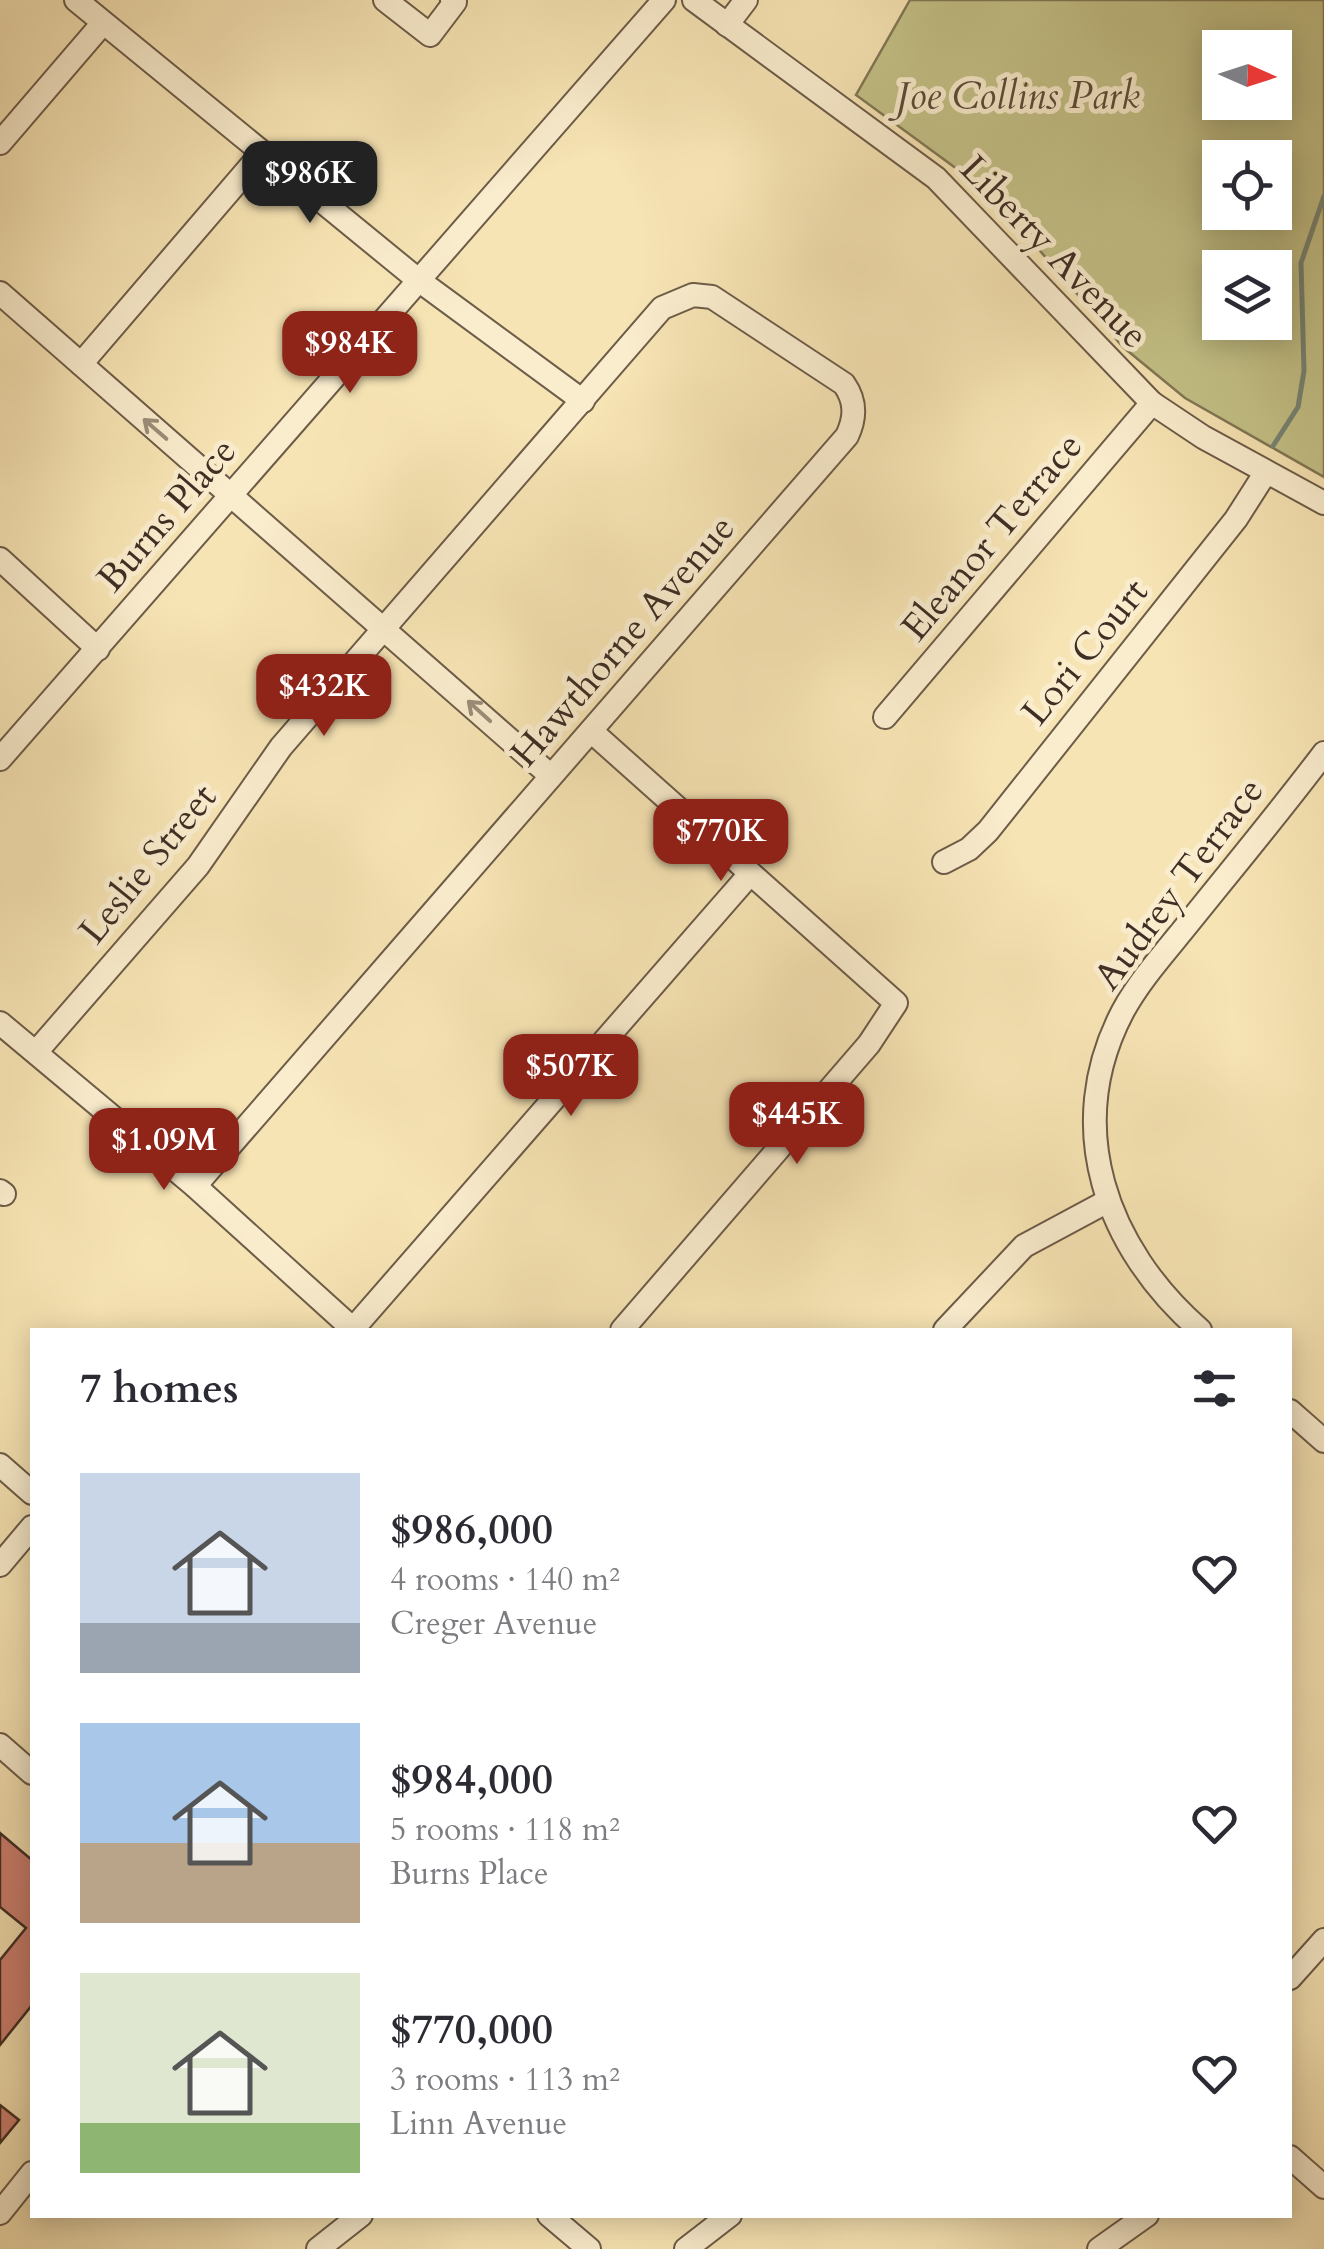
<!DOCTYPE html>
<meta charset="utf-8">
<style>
body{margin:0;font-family:Cardo,serif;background:#f7f7f7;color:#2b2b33;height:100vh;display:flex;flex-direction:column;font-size:38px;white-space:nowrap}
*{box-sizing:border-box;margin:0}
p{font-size:32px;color:#7c7c81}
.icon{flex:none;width:55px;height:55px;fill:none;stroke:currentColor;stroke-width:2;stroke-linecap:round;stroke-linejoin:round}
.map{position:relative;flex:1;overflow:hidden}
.drawer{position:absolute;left:30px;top:1328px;width:1262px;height:890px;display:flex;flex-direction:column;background:#fff;border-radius:0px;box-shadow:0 5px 25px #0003}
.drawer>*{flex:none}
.needle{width:65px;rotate:93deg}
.buttons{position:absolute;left:1202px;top:30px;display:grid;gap:20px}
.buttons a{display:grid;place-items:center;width:90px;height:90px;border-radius:0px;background:#fff;box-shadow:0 5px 25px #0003;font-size:50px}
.price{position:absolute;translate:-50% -85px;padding:0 22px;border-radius:20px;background:#8f2418;color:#fff;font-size:32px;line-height:65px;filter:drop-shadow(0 2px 5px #0008)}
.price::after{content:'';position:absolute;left:50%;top:60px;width:30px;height:22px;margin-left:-15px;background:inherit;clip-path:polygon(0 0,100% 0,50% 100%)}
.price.on{background:#222;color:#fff}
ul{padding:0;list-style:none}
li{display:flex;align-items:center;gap:30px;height:250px;padding:0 50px}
li span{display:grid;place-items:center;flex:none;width:280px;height:200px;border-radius:0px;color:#555}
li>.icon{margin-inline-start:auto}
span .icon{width:120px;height:120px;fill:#fffc;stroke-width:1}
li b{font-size:42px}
h2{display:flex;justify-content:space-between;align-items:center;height:120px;padding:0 50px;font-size:42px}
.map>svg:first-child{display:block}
</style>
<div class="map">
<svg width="1324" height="2249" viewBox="0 0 1324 2249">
<rect width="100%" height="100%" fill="#f7e4b4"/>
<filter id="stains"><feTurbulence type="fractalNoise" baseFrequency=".002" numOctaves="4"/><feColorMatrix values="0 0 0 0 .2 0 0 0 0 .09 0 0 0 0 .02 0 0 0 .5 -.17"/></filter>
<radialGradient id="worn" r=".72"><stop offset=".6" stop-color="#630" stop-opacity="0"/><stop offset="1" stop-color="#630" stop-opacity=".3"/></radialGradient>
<path fill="#c4c288" stroke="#827856" stroke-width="2.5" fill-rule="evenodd" d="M 910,0 L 1324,0 L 1324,477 L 1185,398 L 1123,347 L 991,194 L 856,95 ZM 1220,48 L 1275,48 L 1275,102 L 1220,102 ZM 1220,158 L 1275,158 L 1275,212 L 1220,212 ZM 1220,268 L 1275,268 L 1275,322 L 1220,322 Z"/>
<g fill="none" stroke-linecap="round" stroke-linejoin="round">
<path stroke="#778575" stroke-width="5" d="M 1273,446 L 1298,407 L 1304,371 L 1301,263 L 1324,196"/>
</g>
<g fill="#ce8071" stroke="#3f2e25" stroke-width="2.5">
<path d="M 0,1833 L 32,1860 L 32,2005 L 0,2045 L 0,1960 L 26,1928 L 0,1907 Z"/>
<path d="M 0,2105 L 19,2120 L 0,2143 Z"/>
</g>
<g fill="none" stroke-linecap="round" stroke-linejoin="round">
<defs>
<g id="minor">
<path d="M 76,0 L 417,279 L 583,401"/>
<path d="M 385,0 L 430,35 L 455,2 L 452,0"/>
<path d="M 694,0 L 936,178 L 1152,403 L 1203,437 L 1324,503"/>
<path d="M 727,25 L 746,0"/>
<path d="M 0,143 L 103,23"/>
<path d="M 0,293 L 551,776"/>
<path d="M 81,364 L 262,153"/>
<path d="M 0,559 L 98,649"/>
<path d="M 885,717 L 1152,403"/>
<path d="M 591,731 L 896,1003 L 869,1044 L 622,1330"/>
<path d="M 0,759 L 664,0"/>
<path d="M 944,862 L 969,849 L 988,831 L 1236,519 L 1266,472"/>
<path d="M 0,1023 L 195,1186 L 354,1330"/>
<path d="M 37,1051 L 198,866 L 281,747 L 662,308 L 693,295 L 712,297 L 844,384 C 856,401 856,417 847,436 L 195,1186"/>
<path d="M 0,1191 L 4,1194"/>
<path d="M 353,1329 L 750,874"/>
<path d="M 945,1330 L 1024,1246 L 1106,1202"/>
<path d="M 1200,1330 C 1106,1248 1062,1127 1123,1011 C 1141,978 1168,949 1191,920 C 1236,864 1281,810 1324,753"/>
<path d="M 1290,1411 L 1324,1441"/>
<path d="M 0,1465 L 32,1493"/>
<path d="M 0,1565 L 32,1527"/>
<path d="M 0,1745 L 32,1773"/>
<path d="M 1290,1978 L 1324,1940"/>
<path d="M 1290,2157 L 1324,2187"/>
<path d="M 0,2213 L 32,2173"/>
<path d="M 549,2215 L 589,2249"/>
<path d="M 318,2249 L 361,2215"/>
<path d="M 686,2249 L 730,2215"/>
<path d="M 1099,2249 L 1147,2215"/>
</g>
</defs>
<use href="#minor" stroke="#6d5c49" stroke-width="26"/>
<use href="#minor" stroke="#faedce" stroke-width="22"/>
</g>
<defs><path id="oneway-shaft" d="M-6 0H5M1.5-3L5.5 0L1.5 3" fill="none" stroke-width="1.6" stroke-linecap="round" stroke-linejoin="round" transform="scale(2.5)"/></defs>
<g stroke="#9c8e7a">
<use href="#oneway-shaft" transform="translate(155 429) rotate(-139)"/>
<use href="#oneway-shaft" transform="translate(479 711) rotate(-138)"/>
</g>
<g text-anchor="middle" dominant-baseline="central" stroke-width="10" stroke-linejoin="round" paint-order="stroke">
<g font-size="38" font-style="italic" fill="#5a4c39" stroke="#faedce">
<text x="1018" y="96">Joe Collins Park</text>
</g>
<g font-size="38" fill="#3f2e25" stroke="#faedce">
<text transform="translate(1054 252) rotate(46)">Liberty Avenue</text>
<text transform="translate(167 515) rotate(-49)">Burns Place</text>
<text transform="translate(992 537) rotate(-50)">Eleanor Terrace</text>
<text transform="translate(623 641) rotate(-49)">Hawthorne Avenue</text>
<text transform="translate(1085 652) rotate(-51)">Lori Court</text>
<text transform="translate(148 864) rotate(-51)">Leslie Street</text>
<text transform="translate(1179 884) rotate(-53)">Audrey Terrace</text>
</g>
</g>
<rect width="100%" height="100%" filter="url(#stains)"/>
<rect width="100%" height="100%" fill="url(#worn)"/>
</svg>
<div class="buttons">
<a><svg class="needle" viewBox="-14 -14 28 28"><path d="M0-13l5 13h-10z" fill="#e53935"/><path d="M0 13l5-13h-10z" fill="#7c7c81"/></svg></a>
<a><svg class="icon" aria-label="locate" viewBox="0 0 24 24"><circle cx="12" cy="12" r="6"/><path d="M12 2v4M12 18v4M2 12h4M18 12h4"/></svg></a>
<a><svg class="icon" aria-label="layers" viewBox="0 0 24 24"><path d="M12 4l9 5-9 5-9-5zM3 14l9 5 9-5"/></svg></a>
</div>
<b class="price on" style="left:310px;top:226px">$986K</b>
<b class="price" style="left:350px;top:396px">$984K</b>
<b class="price" style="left:324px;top:739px">$432K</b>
<b class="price" style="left:721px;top:884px">$770K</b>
<b class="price" style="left:571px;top:1119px">$507K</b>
<b class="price" style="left:797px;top:1167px">$445K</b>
<b class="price" style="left:164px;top:1193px">$1.09M</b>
<section class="drawer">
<h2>7 homes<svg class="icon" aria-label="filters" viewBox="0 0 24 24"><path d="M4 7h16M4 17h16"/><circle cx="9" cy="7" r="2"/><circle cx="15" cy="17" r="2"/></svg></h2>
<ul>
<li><span style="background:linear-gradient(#c9d6e8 75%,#9aa5b1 0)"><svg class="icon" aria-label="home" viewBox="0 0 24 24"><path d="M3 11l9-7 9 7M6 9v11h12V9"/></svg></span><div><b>$986,000</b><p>4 rooms · 140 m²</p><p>Creger Avenue</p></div><svg class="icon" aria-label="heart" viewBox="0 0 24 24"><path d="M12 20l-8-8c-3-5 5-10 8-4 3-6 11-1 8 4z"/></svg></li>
<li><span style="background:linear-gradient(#a9c7e8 60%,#b9a48a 0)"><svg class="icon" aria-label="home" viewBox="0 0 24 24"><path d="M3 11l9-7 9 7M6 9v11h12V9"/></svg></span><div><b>$984,000</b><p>5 rooms · 118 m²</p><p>Burns Place</p></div><svg class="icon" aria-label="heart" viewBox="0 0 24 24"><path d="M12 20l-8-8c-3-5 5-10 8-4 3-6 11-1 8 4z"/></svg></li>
<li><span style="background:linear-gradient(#dfe7d0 75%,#8fb573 0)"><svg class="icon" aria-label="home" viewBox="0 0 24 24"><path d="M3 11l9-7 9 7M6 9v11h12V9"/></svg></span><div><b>$770,000</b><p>3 rooms · 113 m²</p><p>Linn Avenue</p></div><svg class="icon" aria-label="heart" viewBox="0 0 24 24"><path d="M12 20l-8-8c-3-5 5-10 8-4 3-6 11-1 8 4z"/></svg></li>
</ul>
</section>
</div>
